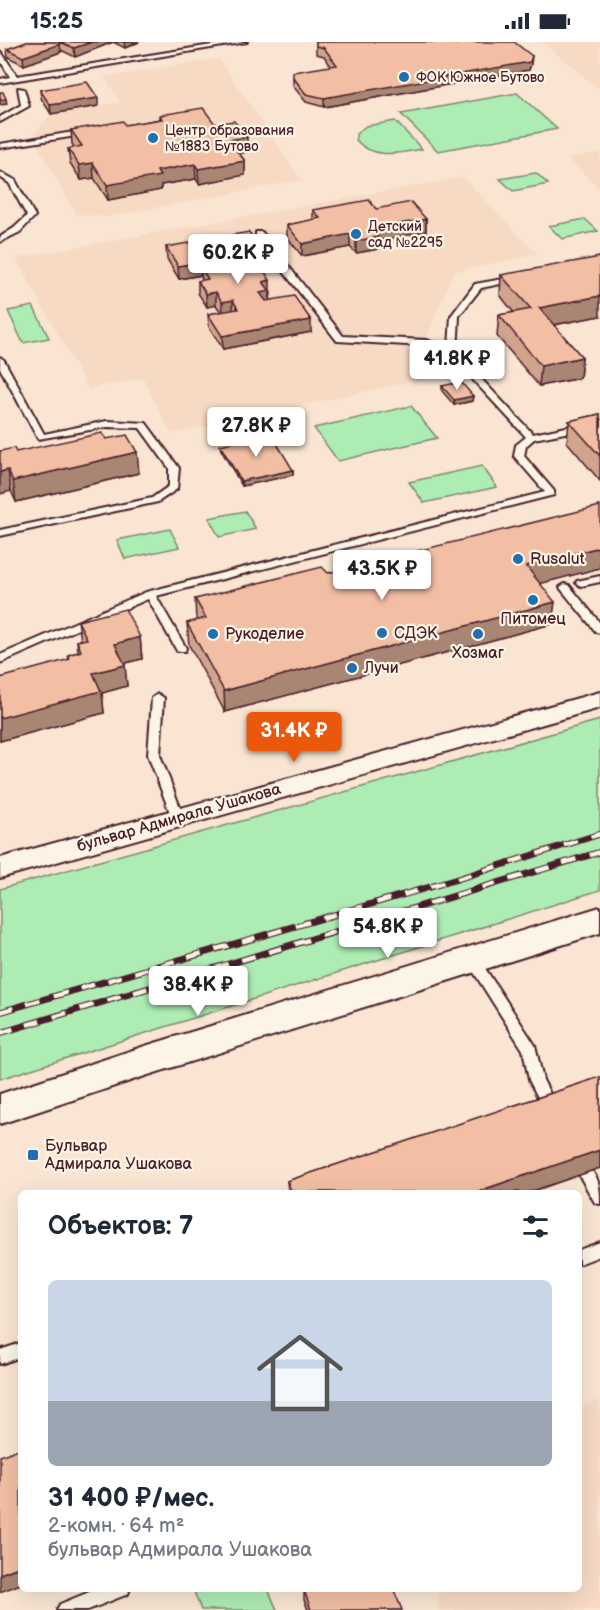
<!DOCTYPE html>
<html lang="ru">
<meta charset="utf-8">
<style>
body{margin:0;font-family:"Balsamiq Sans",sans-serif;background:#f6f6f7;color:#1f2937;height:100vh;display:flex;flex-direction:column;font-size:22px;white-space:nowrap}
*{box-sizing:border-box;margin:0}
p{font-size:20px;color:#747a83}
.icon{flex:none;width:33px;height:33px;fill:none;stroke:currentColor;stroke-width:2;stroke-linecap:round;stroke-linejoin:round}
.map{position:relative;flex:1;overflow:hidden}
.details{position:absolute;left:18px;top:1148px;width:564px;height:402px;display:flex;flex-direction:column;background:#fff;border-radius:9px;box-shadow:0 6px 24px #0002}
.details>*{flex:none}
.price{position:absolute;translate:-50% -51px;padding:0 14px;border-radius:6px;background:#fff;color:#222;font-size:20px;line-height:39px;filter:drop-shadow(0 2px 3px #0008)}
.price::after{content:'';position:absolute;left:50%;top:36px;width:18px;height:14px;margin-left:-9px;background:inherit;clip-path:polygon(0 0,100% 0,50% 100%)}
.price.on{background:#ea580c;color:#fff}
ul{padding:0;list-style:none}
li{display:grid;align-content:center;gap:12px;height:318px;padding:0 30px}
li span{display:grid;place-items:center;height:186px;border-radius:9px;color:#555}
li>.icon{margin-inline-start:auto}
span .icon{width:108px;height:108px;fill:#fffc;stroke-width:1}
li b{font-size:26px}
h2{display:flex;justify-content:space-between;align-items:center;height:72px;padding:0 30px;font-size:26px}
.status{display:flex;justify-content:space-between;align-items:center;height:42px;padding:0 30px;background:#fff;direction:ltr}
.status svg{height:16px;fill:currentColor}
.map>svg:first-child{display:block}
</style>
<div class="status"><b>15:25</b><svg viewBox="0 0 49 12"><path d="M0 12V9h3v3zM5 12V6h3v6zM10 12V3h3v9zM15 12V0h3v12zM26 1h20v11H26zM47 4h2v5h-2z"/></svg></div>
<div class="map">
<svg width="600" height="1568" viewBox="0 0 600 1568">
<rect width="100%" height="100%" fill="#f9e5d2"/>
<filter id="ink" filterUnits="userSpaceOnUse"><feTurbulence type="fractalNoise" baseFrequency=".0167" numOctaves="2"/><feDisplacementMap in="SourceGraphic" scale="12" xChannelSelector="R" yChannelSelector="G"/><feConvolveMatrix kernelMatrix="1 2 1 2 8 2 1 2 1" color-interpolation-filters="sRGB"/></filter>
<g filter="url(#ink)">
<g fill="#f7dac4">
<path d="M 542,0 L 600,0 L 600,48 Z"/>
<path d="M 219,17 L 301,138 L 107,175 L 76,172 L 32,94 L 51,72 L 121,60 L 104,35 Z"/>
<path d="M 600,110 L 600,147 L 567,116 Z"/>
<path d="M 463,135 L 537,212 L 453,230 L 421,311 L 426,336 L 171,392 L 143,336 L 88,347 L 16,216 Z"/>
<path d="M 600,1358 L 600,1568 L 438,1568 L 439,1547 L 579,1546 L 579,1366 Z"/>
</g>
<g fill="#adedb4" stroke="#7c8670" stroke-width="1.5">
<path d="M 517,51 L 557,87 L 438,109 L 401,72 Z"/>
<path d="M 395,79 L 422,107 C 400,111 373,118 356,98 L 356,92 L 366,84 Z"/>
<path d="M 536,131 L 548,142 L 513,149 L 500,137 Z"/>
<path d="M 585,177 L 598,189 L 562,197 L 549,184 Z"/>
<path d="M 33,264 L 49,296 L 23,301 L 8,269 Z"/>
<path d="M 411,364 L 437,396 L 338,419 L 314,386 Z"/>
<path d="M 482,424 L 497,445 L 424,461 L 409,440 Z"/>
<path d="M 245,469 L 256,487 L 219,495 L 209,476 Z"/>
<path d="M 170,487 L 179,505 L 125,517 L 117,498 Z"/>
<path d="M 600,678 L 600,848 L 0,1037 L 0,847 Z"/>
<path d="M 193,1547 L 268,1547 L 277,1568 L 201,1568 Z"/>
</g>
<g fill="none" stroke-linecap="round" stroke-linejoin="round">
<defs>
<g id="service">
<path d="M 231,0 L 247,0 L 0,41 L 0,37 L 10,35 L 0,18 L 0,10 L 2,11 L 17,34 Z"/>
<path d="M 18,46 L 24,47 L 29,64 L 0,80 L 0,75 L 21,63 Z"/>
<path d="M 86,88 L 89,88 L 89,92 L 0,106 L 0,102 Z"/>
<path d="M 0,130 L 15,138 L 35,174 L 20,190 L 0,200 L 0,195 L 14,186 L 27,174 L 9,141 L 0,135 Z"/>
<path d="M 256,190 L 262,190 L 343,294 L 426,298 L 449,306 L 451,274 L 475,242 L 520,234 L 520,238 L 481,246 L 459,274 L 457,311 L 533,392 L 600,378 L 600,384 L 534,397 L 526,404 L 524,414 L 554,449 L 554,453 L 156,554 L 186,606 L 185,609 L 177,609 L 148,557 L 0,621 L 0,613 L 146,550 L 545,450 L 514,414 L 516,403 L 526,395 L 450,313 L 425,304 L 337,299 L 256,194 Z"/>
<path d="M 0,315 L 4,318 L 44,392 L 107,379 L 146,381 L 179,426 L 177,447 L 158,460 L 0,494 L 0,488 L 152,456 L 169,444 L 169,426 L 140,386 L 107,385 L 38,397 L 0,326 Z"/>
<path d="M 600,534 L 600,540 L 581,544 L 576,541 L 577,539 Z"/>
<path d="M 565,542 L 569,543 L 600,581 L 600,591 L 596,590 L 561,547 L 560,545 Z"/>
<path d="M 158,652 L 164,656 L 160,713 L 184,776 L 178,780 L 172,776 L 148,713 L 152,656 Z"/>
<path d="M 472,913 L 477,914 L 535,1003 L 543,1038 L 558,1067 L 556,1071 L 551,1073 L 546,1071 L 529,1038 L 523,1008 L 466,918 L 467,914 Z"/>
<path d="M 585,1125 C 600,1130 600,1149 600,1162 L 595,1161 L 578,1131 L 580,1127 Z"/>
<path d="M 600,1200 L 600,1214 L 579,1222 L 579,1208 Z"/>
<path d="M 21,1301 L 21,1315 L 0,1322 L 0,1308 Z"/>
<path d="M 99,1546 L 130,1546 L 128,1552 L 88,1568 L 57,1568 L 60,1562 Z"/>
</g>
<path id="minor" d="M 600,650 L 600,666 L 0,836 L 0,816 Z"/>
<path id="tertiary" d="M 600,865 L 600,891 L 145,1034 L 0,1082 L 0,1052 L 145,1004 Z"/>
</defs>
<use href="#service" stroke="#4a1f2b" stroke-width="4"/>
<use href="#minor" stroke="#4a1f2b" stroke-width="4"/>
<use href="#tertiary" stroke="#4a1f2b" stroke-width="4"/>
<use href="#service" fill="#fcf5e5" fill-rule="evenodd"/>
<use href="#minor" fill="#fcf5e5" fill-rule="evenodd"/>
<use href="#tertiary" fill="#fcf5e5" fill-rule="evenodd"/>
<defs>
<g id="rail">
<path d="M 0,970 L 454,838 L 600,792"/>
<path d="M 0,991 L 600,810"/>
</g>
</defs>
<use href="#rail" stroke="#4a1f2b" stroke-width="7"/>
<use href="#rail" stroke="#fcf5e5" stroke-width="4.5" stroke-dasharray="14" stroke-linecap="butt"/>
</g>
<g fill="#d0a48d" stroke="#4a1f2b" stroke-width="1.5">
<path d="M 27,0 L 139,0 L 125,6 L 113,0 L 75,15 L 61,8 L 61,10 L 24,23 L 8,15 L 7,7 Z"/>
<path d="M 316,0 L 455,2 L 531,22 L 529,28 L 324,65 L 306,60 L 293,44 L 293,35 L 331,24 L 324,14 L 316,12 Z"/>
<path d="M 40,48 L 98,64 L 51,72 L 41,56 Z"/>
<path d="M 160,73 L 215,82 L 247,110 L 239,111 L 245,119 L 245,133 L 199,142 L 196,137 L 161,143 L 161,148 L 108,158 L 94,136 L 81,138 L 70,121 L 68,107 L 74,105 L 72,102 L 71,88 L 125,83 L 160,77 Z"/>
<path d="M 376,167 L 426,177 L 426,189 L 378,199 L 378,207 L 356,211 L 350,205 L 302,214 L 287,195 L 287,183 L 313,178 L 313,168 Z"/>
<path d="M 166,205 L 263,221 L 252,223 L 271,251 L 270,259 L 311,290 L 223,307 L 209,285 L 208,272 L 221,270 L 216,263 L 207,265 L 198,251 L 198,239 L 202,238 L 201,233 L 179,237 L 167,217 Z"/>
<path d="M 501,233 L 600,274 L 554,283 L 582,315 L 580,336 L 539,344 L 497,294 L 499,273 L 514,271 L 500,253 Z"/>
<path d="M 442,344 L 473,354 L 472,359 L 454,363 L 442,349 Z"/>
<path d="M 600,372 L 600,439 L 567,400 L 569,379 Z"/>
<path d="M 106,397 L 139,431 L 16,460 L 11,449 L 0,409 L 16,410 Z"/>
<path d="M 220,403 L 293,428 L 293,433 L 242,444 L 221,408 Z"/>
<path d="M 600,526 L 540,541 L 552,582 L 225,670 L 189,603 L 187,581 L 196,579 L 195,557 L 328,531 Z"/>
<path d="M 78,579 L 140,595 L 142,617 L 124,621 L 127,644 L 102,651 L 104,671 L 0,699 L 0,636 L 69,618 L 68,613 L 78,610 L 77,599 L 81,598 Z"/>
<path d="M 600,1035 L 600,1126 L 530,1150 L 288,1150 L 287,1139 Z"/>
<path d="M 304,1548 L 402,1568 L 308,1568 L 304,1558 Z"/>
</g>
<g fill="#a98673" stroke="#4a1f2b" stroke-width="1.5">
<path d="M 92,0 L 113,0 L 75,15 L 74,6 Z"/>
<path d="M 124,0 L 139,0 L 125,6 Z"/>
<path d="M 60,2 L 61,10 L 24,23 L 23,15 Z"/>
<path d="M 532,14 L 531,22 L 529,28 L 324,65 L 324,56 Z"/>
<path d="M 98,56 L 98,64 L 51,72 L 50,63 Z"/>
<path d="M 6,57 L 7,62 L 0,63 L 0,58 Z"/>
<path d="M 247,95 L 247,110 L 229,113 L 228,98 Z"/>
<path d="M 245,119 L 245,133 L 199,142 L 198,127 Z"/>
<path d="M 93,121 L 94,136 L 81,138 L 79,123 Z"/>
<path d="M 195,122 L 196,137 L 161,143 L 161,148 L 108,158 L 107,143 L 157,129 Z"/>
<path d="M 426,177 L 426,189 L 378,199 L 378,207 L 356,211 L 356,199 L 372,187 Z"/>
<path d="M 350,192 L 350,205 L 302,214 L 302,202 Z"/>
<path d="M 262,209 L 263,221 L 235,226 L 235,213 Z"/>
<path d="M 207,219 L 208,231 L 201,226 L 201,233 L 179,237 L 178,224 Z"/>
<path d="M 270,238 L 270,262 L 261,264 L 260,251 L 263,240 Z"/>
<path d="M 216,250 L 216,263 L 207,265 L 206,252 Z"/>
<path d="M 600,254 L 600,274 L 537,286 L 539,266 Z"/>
<path d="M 233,258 L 233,270 L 223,272 L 222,260 Z"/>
<path d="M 311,278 L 311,290 L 223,307 L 222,294 Z"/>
<path d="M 582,315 L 580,336 L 539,344 L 541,324 Z"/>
<path d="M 473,354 L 472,359 L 454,363 L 454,358 Z"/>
<path d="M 137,410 L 139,431 L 16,460 L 13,439 Z"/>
<path d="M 8,428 L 11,449 L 0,452 L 0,430 Z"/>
<path d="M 293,428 L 293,433 L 242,444 L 241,439 Z"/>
<path d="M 600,505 L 600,526 L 524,546 L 526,524 Z"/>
<path d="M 555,560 L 552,582 L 225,670 L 224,649 Z"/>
<path d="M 140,595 L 142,617 L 117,623 L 115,602 Z"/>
<path d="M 125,623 L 127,644 L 102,651 L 104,671 L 0,699 L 0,676 L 93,631 Z"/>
<path d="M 600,1108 L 600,1126 L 530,1150 L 476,1150 Z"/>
<path d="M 21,1524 L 21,1542 L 0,1550 L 0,1532 Z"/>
</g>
<g fill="#f2bfa4" stroke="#4a1f2b" stroke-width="1.5">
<path d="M 27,0 L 57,0 L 60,2 L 23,15 L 7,7 Z"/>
<path d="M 60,0 L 92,0 L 74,6 Z"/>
<path d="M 316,0 L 453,0 L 455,2 L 469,0 L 514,0 L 532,14 L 530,20 L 324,56 L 306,52 L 293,35 L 293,30 L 337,23 L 324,6 L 316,4 Z"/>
<path d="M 87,40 L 98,56 L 50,63 L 40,48 Z"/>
<path d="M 0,50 L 3,50 L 6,57 L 0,58 Z"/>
<path d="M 203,66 L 215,82 L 234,79 L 247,95 L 228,98 L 245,119 L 198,127 L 195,122 L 157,129 L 160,134 L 107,143 L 93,121 L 79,123 L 68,107 L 82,104 L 71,88 L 123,79 L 125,83 L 162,77 L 160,73 Z"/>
<path d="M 369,158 L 376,167 L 411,160 L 426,177 L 372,187 L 378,195 L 356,199 L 350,192 L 302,202 L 287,183 L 320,176 L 313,168 Z"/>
<path d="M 249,190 L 262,209 L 235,213 L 239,220 L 249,218 L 256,229 L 263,227 L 270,238 L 263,240 L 270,249 L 260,251 L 266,259 L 294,254 L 311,278 L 222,294 L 208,272 L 238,267 L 233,258 L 222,260 L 216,250 L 206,252 L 198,239 L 208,237 L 201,226 L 211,225 L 207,219 L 178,224 L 166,205 Z"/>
<path d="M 600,215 L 600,254 L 539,266 L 582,315 L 541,324 L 499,273 L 531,267 L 501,233 Z"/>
<path d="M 461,340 L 473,354 L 454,358 L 442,344 Z"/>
<path d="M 600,372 L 600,414 L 569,379 Z"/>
<path d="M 102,391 L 106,397 L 127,393 L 137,410 L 13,439 L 8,428 L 0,430 L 0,409 L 14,406 L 16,410 Z"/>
<path d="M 271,392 L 293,428 L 241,439 L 220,403 Z"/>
<path d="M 600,464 L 600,505 L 526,524 L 555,560 L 224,649 L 187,581 L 206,576 L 195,557 L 322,525 L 328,531 Z"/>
<path d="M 125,567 L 140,595 L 115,602 L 125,623 L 93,631 L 101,649 L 0,676 L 0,636 L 70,617 L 68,613 L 81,609 L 77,599 L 87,597 L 78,579 Z"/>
<path d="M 600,1035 L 600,1108 L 476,1150 L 292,1150 L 287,1139 Z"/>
<path d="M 21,1406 L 21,1524 L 0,1532 L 0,1414 Z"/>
<path d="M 308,1546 L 393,1546 L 402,1568 L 311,1568 L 304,1548 Z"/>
</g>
</g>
<g fill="#1f6fb2" stroke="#fcf5e5" stroke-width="2">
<circle cx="404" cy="35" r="6"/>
<circle cx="153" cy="96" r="6"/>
<circle cx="356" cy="192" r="6"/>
<circle cx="518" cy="517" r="6"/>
<circle cx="533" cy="558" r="6"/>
<circle cx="382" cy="591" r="6"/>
<circle cx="213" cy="592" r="6"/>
<circle cx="478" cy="592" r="6"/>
<circle cx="352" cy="626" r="6"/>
<rect x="27" y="1107" width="12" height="12" rx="3"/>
</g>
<g text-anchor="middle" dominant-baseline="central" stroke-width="4.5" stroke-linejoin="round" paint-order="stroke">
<g font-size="14" fill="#4a1f2b" stroke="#fcf5e5" text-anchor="start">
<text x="416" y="35">ФОК Южное Бутово</text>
<text x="165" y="88">Центр образования<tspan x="165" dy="16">№1883 Бутово</tspan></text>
<text x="368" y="184">Детский<tspan x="368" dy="16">сад №2295</tspan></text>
</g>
<g font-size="16" fill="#4a1f2b" stroke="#fcf5e5" text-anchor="start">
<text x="530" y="517">Rusalut</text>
<text x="533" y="577" text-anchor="middle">Питомец</text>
<text x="394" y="591">СДЭК</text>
<text x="225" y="592">Рукоделие</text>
<text x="478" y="611" text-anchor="middle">Хозмаг</text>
<text x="364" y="626">Лучи</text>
<text x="45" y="1104">Бульвар<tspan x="45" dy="18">Адмирала Ушакова</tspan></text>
</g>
<g font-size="16" fill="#4a1f2b" stroke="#fcf5e5">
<text transform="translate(179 776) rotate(-16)">бульвар Адмирала Ушакова</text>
</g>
</g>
</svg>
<b class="price" style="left:238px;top:243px">60.2K ₽</b>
<b class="price" style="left:457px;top:349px">41.8K ₽</b>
<b class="price" style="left:256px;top:416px">27.8K ₽</b>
<b class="price" style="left:382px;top:559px">43.5K ₽</b>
<b class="price on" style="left:294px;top:721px">31.4K ₽</b>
<b class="price" style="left:388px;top:917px">54.8K ₽</b>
<b class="price" style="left:198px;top:975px">38.4K ₽</b>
<section class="details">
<h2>Объектов: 7<svg class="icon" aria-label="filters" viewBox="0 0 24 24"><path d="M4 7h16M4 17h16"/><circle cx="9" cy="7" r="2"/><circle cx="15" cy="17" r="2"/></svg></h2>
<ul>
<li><span style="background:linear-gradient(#c9d6e8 65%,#9aa5b1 0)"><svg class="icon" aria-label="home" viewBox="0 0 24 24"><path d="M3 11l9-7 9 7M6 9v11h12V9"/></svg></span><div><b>31 400 ₽/мес.</b><p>2-комн. · 64 m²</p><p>бульвар Адмирала Ушакова</p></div></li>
</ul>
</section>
</div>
